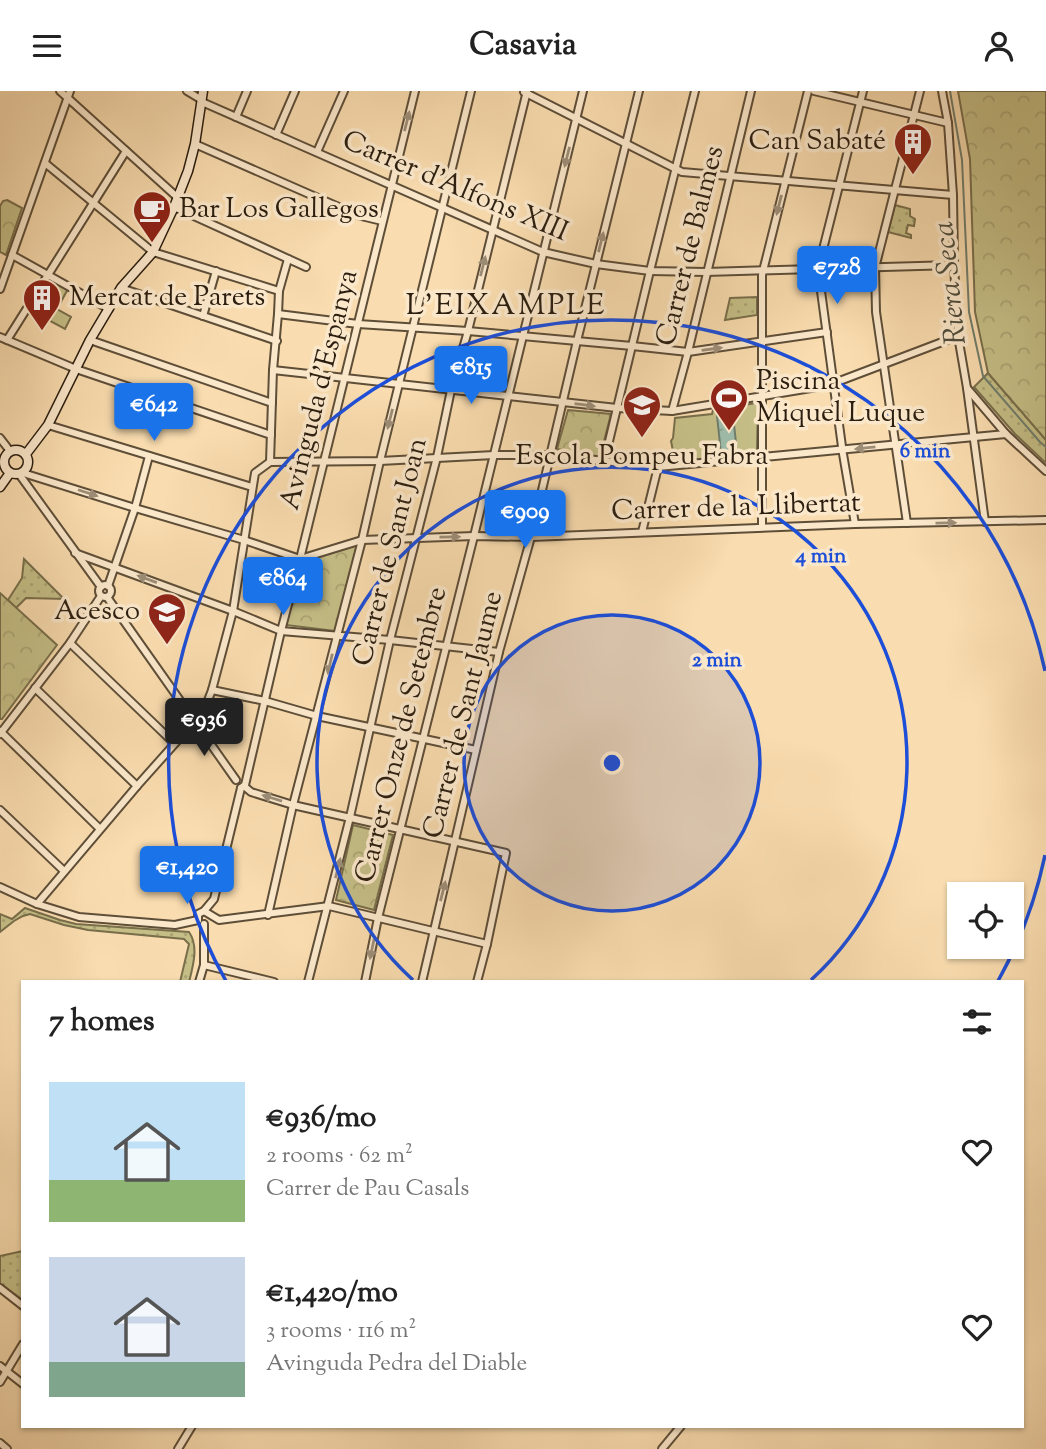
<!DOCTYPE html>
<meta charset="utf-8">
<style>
body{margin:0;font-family:"Sorts Mill Goudy",serif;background:#f6f6f6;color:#222;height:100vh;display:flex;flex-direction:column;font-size:26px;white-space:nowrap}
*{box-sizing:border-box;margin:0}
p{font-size:23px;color:#767676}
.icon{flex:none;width:38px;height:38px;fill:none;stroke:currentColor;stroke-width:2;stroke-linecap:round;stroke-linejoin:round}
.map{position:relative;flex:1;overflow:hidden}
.sheet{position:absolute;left:21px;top:889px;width:1003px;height:448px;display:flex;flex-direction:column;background:#fff;border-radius:0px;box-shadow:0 2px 5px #0004}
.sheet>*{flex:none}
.controls{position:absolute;left:947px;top:791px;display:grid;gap:14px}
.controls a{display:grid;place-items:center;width:77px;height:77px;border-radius:0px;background:#fff;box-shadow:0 2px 5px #0004;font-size:35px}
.price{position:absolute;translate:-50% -60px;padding:0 16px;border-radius:7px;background:#1a73e8;color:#fff;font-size:23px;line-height:46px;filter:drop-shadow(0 2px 4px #0008)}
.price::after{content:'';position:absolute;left:50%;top:42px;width:21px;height:16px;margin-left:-10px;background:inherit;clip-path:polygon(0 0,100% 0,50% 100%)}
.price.current{background:#222;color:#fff}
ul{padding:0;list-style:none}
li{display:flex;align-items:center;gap:21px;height:175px;padding:0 28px}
li span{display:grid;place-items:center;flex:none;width:196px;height:140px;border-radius:0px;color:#555}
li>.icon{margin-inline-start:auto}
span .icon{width:84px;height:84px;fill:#fffc;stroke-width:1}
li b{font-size:30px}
h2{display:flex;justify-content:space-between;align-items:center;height:84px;padding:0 28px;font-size:30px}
header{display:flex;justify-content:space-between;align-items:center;height:91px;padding:0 28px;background:#fff;font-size:32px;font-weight:700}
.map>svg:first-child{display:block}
</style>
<header><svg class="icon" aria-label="menu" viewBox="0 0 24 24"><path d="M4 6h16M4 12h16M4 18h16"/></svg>Casavia<svg class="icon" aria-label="person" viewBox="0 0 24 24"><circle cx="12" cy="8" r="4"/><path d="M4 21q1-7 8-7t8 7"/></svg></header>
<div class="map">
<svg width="1046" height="1358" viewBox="0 0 1046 1358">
<defs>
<pattern id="grass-dots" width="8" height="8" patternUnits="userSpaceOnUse" patternTransform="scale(1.75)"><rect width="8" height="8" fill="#c5be86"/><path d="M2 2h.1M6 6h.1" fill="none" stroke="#a9a373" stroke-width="1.8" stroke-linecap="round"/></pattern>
<pattern id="park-crowns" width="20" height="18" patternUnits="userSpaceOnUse" patternTransform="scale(1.75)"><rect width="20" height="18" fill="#c5be86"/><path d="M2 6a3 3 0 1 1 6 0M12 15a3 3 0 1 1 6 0" fill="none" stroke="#a9a373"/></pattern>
<pattern id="water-ripples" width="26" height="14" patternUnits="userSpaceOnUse" patternTransform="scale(1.75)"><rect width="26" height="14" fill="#9ebcaa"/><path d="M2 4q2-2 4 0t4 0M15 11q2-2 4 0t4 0" fill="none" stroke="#88a191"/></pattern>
</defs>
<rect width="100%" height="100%" fill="#f9dcaf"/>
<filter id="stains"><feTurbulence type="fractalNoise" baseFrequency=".00286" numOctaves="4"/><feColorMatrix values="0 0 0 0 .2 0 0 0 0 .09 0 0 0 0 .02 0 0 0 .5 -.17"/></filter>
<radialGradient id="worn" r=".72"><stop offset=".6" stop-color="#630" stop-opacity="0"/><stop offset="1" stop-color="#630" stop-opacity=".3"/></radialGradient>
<g fill="url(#grass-dots)" stroke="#786e4b" stroke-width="2">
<path d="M 895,114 L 910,118 L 910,125 L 915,128 L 914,135 L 908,134 L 906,142 L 911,144 L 911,147 L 888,141 Z"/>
<path d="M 757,206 L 757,224 L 725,229 L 730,207 Z"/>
<path d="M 988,282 L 1046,349 L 1046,372 L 1015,343 L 974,296 Z"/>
<path d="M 24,468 L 64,508 L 26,507 L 16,517 L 8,509 L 22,487 Z"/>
<path d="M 25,817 L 60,829 L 76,833 L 189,841 C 199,855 193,875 189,891 L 180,891 L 189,853 L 184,848 L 88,839 L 64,834 L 30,823 L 23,825 L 14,830 L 0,841 L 0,823 L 12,828 Z"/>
<path d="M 23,1160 L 23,1209 L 0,1193 L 0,1165 Z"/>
</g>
<g fill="url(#park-crowns)" stroke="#786e4b" stroke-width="2">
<path d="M 958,0 L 1046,0 L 1046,349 L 988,282 L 975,221 L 970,68 Z"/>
<path d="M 7,109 L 22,117 L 6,164 L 0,161 L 0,115 L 3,110 Z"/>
<path d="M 47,183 L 69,196 L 57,218 L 71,226 L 65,238 L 26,217 Z"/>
<path d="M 568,319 L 611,323 L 600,366 L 557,358 Z"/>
<path d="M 357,454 L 335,540 L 286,534 L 303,470 Z"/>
<path d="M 0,502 L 57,554 L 2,628 L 0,628 Z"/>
<path d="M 353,734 L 393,744 L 374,819 L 336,809 Z"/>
</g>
<path fill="#c5be86" stroke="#786e4b" stroke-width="2" d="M 756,312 L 758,313 L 757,359 L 755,363 L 678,371 L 673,360 L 671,350 L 673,347 L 675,327 L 712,323 L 713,319 Z"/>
<path fill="url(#water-ripples)" stroke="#707d6c" stroke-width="2" d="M 733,324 L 737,361 L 721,362 L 717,325 Z"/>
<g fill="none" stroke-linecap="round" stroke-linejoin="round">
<path stroke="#707d6c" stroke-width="2" d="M 950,0 L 962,69 L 969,221 L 983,285 L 1040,351 L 1046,356"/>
<defs>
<g id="street">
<path d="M 60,0 L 177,106"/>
<path d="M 187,0 L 202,9"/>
<path d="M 814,0 L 948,32"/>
<path d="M 942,0 L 948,32 L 953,104 L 954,174 L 958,245 L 967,297 L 1006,343 L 1046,380"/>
<path d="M 524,1 L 682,81 L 953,104"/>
<path d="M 202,11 L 543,161 L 596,173 L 650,180 L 706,181 L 954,174"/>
<path d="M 236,26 L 247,0"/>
<path d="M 276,44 L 295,0"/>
<path d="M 195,53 L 357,124 L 382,130"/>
<path d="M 317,61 L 344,0"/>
<path d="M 45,72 L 153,161 L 279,200"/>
<path d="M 174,116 L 306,176"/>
<path d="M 12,164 L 109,218"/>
<path d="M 121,197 L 277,250"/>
<path d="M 0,198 L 70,0"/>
<path d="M 278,223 L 358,233 L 468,240 L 632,255 L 688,261 L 827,241"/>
<path d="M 203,225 L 216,180"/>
<path d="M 0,246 L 76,278 L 271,344"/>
<path d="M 7,249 L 126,60"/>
<path d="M 90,249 L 272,312"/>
<path d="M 273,279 L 617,317 L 672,320 L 829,294 L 958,245"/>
<path d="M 967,297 L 985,431"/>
<path d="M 672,320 L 688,261 L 751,0"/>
<path d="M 48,334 L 252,396"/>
<path d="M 0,347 L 10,360"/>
<path d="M 270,371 L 273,279 L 278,223 L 279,200 L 288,168"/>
<path d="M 604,371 L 650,180 L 695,0"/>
<path d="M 23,382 L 135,417 L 244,449 L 300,468 L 362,449 L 474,445 L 531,446 L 855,433 L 1046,429"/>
<path d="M 19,383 L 101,496"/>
<path d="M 907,432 L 876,221 L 875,177 L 920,0"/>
<path d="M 855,433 L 843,363 L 818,178 L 863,0"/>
<path d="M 762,436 L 762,184 L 808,0"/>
<path d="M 642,441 L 658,376"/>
<path d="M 75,462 L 233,520 L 281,540 L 390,549 L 499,561"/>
<circle cx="105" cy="500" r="6"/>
<path d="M 108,495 L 135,417 L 149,365"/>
<path d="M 107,506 L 236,689"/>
<path d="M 70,552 L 174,652"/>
<path d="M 35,597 L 137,695"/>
<path d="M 212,599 L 265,610 L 317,625 L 476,659"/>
<path d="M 0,640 L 100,738"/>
<path d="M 0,643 L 70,552 L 101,505"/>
<path d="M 244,695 L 251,701 L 293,714 L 506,762 L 487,853 L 477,891"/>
<path d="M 241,697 L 245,694 L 281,540 L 300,468 L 415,0"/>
<path d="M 0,719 L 64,780"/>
<path d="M 0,796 L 37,813 L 79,826 L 175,834 L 198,829"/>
<path d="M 37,813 L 137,695 L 195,630 L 205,617 L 212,599 L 233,520 L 255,382 L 270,371 L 380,370 L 494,364 L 551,364 L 658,376 L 1006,343"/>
<path d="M 204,820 L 219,829 L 329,815 L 487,853"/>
<path d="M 268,824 L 293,714 L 362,449 L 380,370 L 471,0"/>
<path d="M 198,829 L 198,823 L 204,820 L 214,808 L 241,697"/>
<path d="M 204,874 L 274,891"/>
<path d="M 199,891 L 204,874 L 204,833"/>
<path d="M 308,891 L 350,726 L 390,549 L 437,366 L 451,299 L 468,240 L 527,0"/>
<path d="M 365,891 L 378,827 L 474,445 L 583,0"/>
<path d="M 422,891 L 499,561 L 531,446 L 577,250 L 639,0"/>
<path d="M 0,1197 L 23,1215"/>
<path d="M 0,1275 L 23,1293"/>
<path d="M 0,1291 L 23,1253"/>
<path d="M 0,1352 L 7,1358"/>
<path d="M 178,1358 L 192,1335"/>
<path d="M 662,1358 L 681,1335"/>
</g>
<g id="secondary">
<circle cx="16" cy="371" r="12"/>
<path d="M 26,363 L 48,334 L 90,249 L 121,197 L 153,161 L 174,116 L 188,80 L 195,53 L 203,0"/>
<path d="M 0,396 L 10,382"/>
</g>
</defs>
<use href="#street" stroke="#5e4e38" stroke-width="10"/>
<use href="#secondary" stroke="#2b1e10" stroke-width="11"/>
<use href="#street" stroke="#fbe8cb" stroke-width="6"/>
<use href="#secondary" stroke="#fbe8cb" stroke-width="8"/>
</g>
<defs><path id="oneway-solid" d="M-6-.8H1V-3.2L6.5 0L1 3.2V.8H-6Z" transform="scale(1.75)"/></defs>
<g fill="#9d8d77">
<use href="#oneway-solid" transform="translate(407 30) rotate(-76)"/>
<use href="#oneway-solid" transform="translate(567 66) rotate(104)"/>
<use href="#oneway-solid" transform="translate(779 114) rotate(104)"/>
<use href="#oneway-solid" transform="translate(601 151) rotate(-76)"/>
<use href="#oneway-solid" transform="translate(483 175) rotate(-76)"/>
<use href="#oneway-solid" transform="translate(712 258) rotate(-8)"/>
<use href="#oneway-solid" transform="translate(585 314) rotate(7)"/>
<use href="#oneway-solid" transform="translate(390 328) rotate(104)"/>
<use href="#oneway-solid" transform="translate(865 357) rotate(174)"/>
<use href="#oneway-solid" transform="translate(88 402) rotate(18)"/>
<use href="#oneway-solid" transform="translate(946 432) rotate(-1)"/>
<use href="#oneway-solid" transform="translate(450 446) rotate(-1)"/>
<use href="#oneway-solid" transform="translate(147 488) rotate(-160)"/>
<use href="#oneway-solid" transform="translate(330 573) rotate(103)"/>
<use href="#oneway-solid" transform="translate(272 707) rotate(-163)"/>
<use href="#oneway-solid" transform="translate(338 777) rotate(-76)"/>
<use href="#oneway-solid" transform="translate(443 800) rotate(-76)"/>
<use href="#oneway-solid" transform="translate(372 858) rotate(102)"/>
</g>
<circle cx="612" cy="672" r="148" fill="#1d4ed8" fill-opacity=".12"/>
<g fill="none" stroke="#1d4ed8" stroke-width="3.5">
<circle cx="612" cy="672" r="148"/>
<path d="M413 889A295 295 0 1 1 811 889"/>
<path d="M1045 764A443 443 0 0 1 998 890M226 890A443 443 0 1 1 1045 580"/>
</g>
<defs>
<symbol id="building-pin" viewBox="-11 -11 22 30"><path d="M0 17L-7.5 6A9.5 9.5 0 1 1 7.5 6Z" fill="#8f2418" stroke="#fbe8cb"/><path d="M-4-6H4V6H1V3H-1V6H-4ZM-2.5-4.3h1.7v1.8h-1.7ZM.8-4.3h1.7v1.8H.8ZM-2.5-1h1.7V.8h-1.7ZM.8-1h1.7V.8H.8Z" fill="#fff"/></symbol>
<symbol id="cafe-pin" viewBox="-11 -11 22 30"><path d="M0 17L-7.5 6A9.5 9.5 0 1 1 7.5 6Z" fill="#8f2418" stroke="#fbe8cb"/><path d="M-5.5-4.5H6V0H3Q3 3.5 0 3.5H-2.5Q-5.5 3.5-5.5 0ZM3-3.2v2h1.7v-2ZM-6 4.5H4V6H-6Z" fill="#fff"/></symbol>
<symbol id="stadium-pin" viewBox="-11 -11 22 30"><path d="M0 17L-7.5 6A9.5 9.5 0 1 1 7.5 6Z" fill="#8f2418" stroke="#fbe8cb"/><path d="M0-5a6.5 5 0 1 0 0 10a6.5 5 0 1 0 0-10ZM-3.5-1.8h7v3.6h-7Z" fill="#fff"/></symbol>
<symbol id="school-pin" viewBox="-11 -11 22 30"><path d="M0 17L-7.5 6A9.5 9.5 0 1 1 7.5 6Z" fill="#8f2418" stroke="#fbe8cb"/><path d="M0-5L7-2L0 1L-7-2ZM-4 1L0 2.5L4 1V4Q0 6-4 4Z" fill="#fff"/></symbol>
</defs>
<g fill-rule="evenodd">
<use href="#building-pin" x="891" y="29" width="44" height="60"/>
<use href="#cafe-pin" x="130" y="97" width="44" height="60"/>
<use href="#building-pin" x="20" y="185" width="44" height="60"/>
<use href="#stadium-pin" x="707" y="285" width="44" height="60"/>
<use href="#school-pin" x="620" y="292" width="44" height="60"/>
<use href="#school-pin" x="145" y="499" width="44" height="60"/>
</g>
<g text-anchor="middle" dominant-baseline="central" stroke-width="7" stroke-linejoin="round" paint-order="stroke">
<g font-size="28" fill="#2b1e10" stroke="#fbe8cb" text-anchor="start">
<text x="886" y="51" text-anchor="end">Can Sabaté</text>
<text x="179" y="119">Bar Los Gallegos</text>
<text x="69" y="207">Mercat de Parets</text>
<text x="756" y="291">Piscina<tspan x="756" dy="32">Miquel Luque</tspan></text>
<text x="642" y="366" text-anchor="middle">Escola Pompeu Fabra</text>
<text x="140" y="521" text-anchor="end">Acesco</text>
</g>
<g font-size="28" fill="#2b1e10" stroke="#fbe8cb">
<text transform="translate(455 96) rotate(23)">Carrer d'Alfons XIII</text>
<text transform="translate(691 155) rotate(-76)">Carrer de Balmes</text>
<text transform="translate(320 299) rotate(-76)">Avinguda d'Espanya</text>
<text transform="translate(736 417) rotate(-2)">Carrer de la Llibertat</text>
<text transform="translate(391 461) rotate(-76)">Carrer de Sant Joan</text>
<text transform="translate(464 624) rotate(-76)">Carrer de Sant Jaume</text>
<text transform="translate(402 644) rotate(-76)">Carrer Onze de Setembre</text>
</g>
<g font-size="30" font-style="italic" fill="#4e4d3e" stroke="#fbe8cb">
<text transform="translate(951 192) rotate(-96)">Riera Seca</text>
</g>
<g font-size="30" letter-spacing="2" fill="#2b1e10" stroke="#fbe8cb">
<text x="506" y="215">L'EIXAMPLE</text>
</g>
</g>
<circle cx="612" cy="672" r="10" fill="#1d4ed8" stroke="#fbe8cb" stroke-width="3.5"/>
<g font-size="21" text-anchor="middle" font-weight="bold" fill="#1d4ed8" stroke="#fbe8cb" stroke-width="7" stroke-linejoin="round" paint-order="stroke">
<text x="925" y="366">6 min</text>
<text x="821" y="471">4 min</text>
<text x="717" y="575">2 min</text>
</g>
<rect width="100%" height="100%" filter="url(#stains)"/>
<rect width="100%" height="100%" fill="url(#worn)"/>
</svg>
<div class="controls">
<a><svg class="icon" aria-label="locate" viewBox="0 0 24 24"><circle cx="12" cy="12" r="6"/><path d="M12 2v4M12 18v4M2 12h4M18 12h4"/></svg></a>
</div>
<b class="price" style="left:837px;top:215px">€728</b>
<b class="price" style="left:471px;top:315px">€815</b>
<b class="price" style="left:154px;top:352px">€642</b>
<b class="price" style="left:525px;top:459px">€909</b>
<b class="price" style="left:283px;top:526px">€864</b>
<b class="price current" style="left:204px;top:667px">€936</b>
<b class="price" style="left:187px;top:815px">€1,420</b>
<section class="sheet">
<h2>7 homes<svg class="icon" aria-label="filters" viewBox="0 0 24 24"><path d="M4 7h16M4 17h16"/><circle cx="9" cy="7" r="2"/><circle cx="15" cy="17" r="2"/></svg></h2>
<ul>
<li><span style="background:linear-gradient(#bfe0f5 70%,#8fb573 0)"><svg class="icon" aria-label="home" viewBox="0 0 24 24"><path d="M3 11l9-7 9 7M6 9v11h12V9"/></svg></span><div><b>€936/mo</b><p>2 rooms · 62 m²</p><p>Carrer de Pau Casals</p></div><svg class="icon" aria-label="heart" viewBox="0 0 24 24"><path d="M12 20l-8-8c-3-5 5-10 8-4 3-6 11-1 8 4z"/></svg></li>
<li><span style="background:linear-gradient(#c9d6e8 75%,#7fa58c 0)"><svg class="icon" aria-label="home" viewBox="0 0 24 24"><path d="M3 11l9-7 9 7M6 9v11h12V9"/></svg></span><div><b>€1,420/mo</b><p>3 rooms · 116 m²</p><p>Avinguda Pedra del Diable</p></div><svg class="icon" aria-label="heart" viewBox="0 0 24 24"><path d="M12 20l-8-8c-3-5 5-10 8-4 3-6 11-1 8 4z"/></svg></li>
</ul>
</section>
</div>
